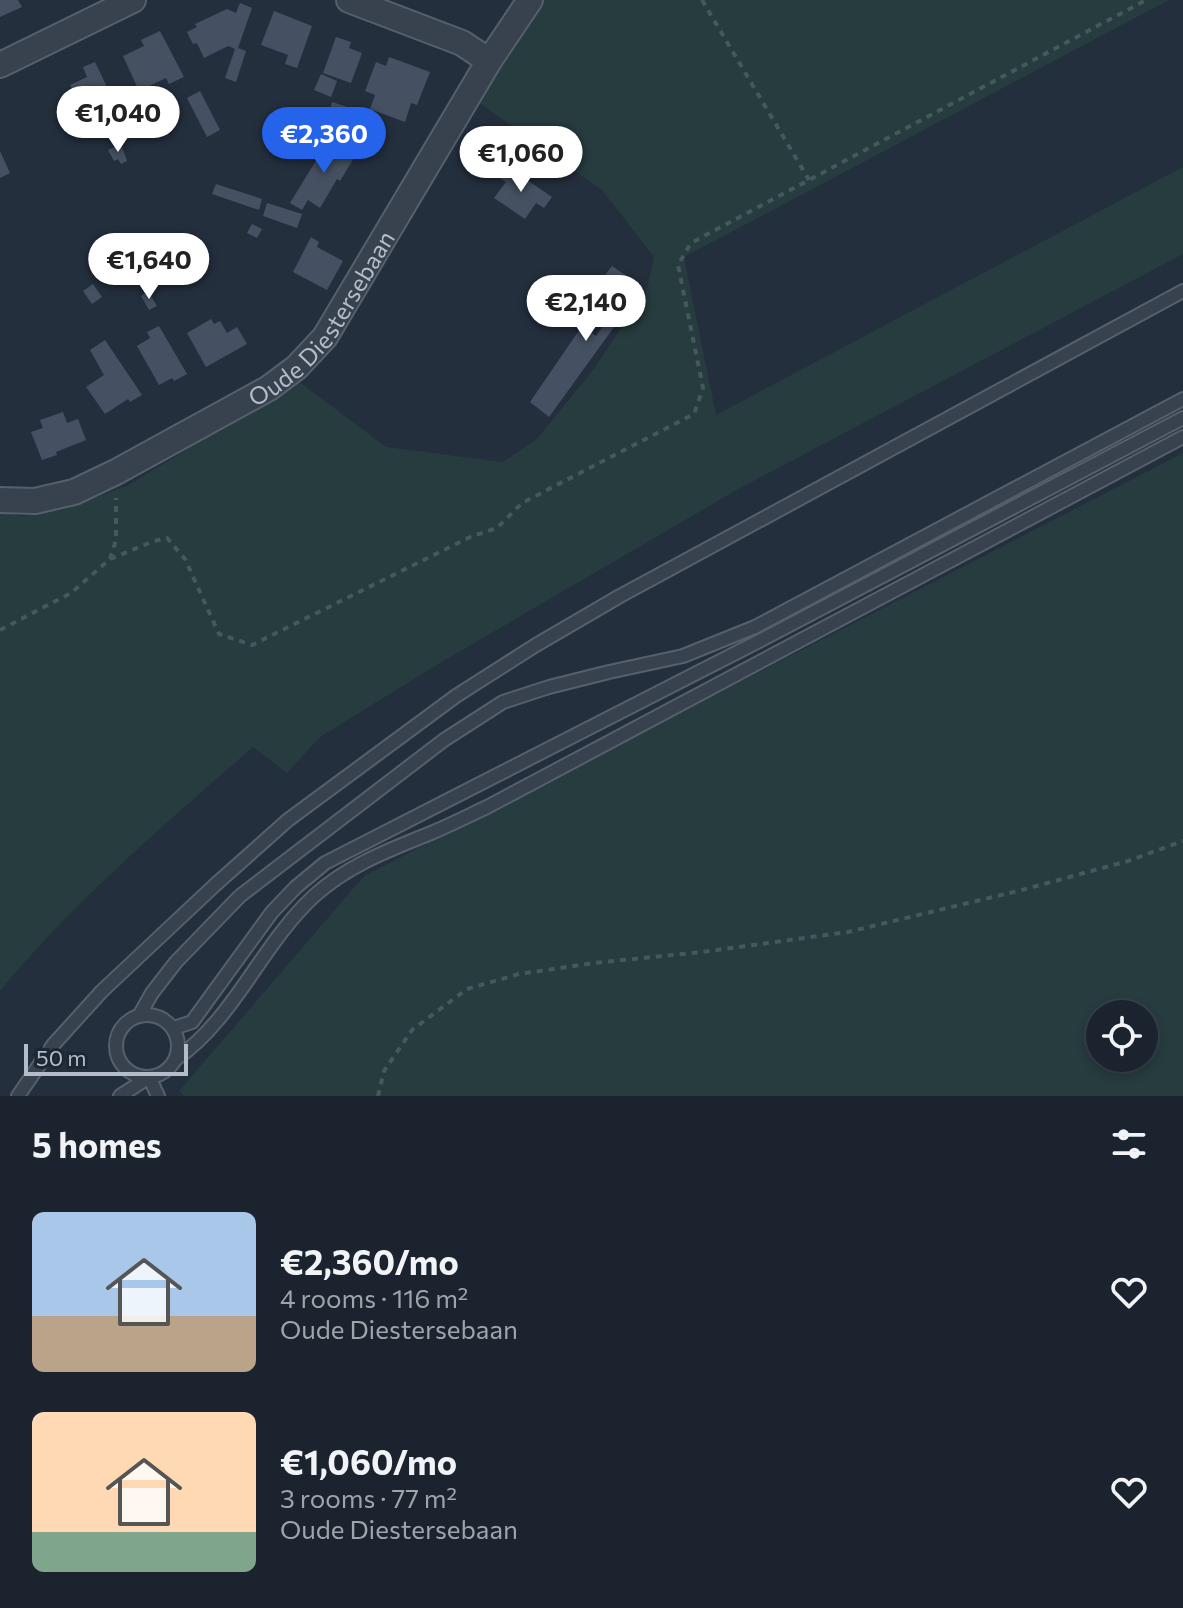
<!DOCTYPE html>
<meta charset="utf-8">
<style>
body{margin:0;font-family:Commissioner,sans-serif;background:#282f3a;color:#f1f3f6;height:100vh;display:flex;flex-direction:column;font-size:30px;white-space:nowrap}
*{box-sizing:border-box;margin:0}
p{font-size:26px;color:#a0a4aa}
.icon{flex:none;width:44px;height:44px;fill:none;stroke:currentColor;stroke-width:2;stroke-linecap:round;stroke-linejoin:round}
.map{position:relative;height:1096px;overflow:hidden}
.drawer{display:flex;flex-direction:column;background:#1b232e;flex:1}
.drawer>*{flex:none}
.controls{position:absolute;left:1086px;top:1000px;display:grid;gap:16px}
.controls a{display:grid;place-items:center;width:72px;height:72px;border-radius:50%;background:#1b232e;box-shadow:0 4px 12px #0003,0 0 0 2px #39404a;font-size:40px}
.scale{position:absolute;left:24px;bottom:20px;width:164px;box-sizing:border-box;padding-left:8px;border:4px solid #b4bcc9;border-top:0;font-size:22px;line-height:28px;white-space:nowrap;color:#b4bcc9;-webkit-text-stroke:6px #1d2633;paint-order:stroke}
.price{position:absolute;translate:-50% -68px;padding:0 18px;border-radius:28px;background:#fff;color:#222;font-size:26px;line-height:52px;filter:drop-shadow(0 2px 4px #0008)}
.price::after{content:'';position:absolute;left:50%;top:48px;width:24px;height:18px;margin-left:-12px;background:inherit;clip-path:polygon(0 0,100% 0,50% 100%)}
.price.current{background:#2563eb;color:#fff}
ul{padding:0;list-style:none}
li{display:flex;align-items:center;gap:24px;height:200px;padding:0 32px}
li span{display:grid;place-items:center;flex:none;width:224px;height:160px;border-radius:12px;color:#555}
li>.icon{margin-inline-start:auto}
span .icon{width:96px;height:96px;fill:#fffc;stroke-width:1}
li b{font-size:34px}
h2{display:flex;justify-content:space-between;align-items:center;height:96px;padding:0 32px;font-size:34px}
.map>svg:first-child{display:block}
</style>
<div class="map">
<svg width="1183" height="1096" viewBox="0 0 1183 1096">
<rect width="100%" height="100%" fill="#242f3e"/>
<g fill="#263c3f" fill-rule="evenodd">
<path d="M 542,0 L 1169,0 L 684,257 L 716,415 L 1183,167 L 1183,254 L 740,488 L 440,663 L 320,737 L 287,773 L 253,747 C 165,824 74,901 0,991 L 0,513 L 24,516 L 74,505 L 127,486 L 298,381 L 386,447 L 503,462 L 537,439 L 593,370 L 647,289 L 654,257 L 602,190 L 478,102 Z"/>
<path d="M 1183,453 L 1183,1096 L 184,1096 L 179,1091 L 364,876 ZM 1100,1014 L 1144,1014 L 1144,1058 L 1100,1058 Z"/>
</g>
<g fill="#455162">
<path d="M 0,0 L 18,0 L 22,7 L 0,17 Z"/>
<path d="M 240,3 L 252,8 L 238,48 L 246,51 L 236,82 L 225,78 L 235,49 L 228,46 L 204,58 L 197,43 L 193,44 L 187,32 L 197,27 L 195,24 L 227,9 L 236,13 Z"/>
<path d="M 274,11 L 312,26 L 297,68 L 285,64 L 288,55 L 261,45 Z"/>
<path d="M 160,31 L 184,77 L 169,84 L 166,78 L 139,91 L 123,56 L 144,46 L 141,40 Z"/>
<path d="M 336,37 L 351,42 L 349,48 L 362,53 L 351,83 L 323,73 Z"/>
<path d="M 389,57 L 430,72 L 417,105 L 411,103 L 405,122 L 370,109 L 375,95 L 365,91 L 376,62 L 386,66 Z"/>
<path d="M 95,62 L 119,112 L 93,124 L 85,109 L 82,110 L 70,85 L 87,77 L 83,67 Z"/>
<path d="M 321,74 L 337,81 L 331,97 L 314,90 Z"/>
<path d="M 200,91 L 220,130 L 207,137 L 187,98 Z"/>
<path d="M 332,102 L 357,110 L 348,135 L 324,127 Z"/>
<path d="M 143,126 L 145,131 L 124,141 L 122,137 Z"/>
<path d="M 332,138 L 357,153 L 340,181 L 337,179 L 320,208 L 308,200 L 302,210 L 290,203 L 325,146 L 327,147 Z"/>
<path d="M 121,144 L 127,161 L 121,164 L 118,159 L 114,161 L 108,150 Z"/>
<path d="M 0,151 L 10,173 L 0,178 Z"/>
<path d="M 508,167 L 552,197 L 544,208 L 536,203 L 525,219 L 494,198 L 506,182 L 500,178 Z"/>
<path d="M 216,184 L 262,199 L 259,210 L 212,194 Z"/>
<path d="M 267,203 L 302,214 L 297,228 L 263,216 Z"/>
<path d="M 252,224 L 262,229 L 257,238 L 247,233 Z"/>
<path d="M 311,237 L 319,242 L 317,247 L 343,261 L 327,290 L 293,272 Z"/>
<path d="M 612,266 L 643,287 L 549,417 L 530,402 L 582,326 L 596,336 L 618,305 L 595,288 Z"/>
<path d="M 93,284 L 102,297 L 92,304 L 83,291 Z"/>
<path d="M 148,291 L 157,306 L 149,310 L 141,296 Z"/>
<path d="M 211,319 L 214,324 L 220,321 L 227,333 L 237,327 L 247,344 L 206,367 L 187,333 Z"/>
<path d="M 159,326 L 187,374 L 174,381 L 172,378 L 159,385 L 137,346 L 150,338 L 147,332 Z"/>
<path d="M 105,340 L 142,395 L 130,402 L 128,399 L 105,414 L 86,387 L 104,375 L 90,350 Z"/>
<path d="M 63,412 L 67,423 L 78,419 L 86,440 L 56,452 L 57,455 L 42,460 L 31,432 L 43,428 L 40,420 Z"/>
</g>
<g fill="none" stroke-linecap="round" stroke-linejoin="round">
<defs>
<g id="lane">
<circle cx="147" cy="1046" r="31"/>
<path d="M 139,1016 L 152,993 L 176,962 L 240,896 L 444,740 L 503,702 L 549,687 L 609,672 L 683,656 L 755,627 L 1183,399"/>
<path d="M 174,1028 L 192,1022 L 272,912 L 296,887 L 325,863 L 765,638 L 1183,418"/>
<path d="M 176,1059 C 235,1018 261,945 314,896 C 348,865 389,850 431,833 C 450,825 468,816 487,807 L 1183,437"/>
<path d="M 18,1096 L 53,1045 L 102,991 L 215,885 L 288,820 L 456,696 L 536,645 L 620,596 L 1183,291"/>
<path d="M 120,1096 L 149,1077 L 158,1096"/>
</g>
<g id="street">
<path d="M 349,0 L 462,43 L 489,61"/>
<path d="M 0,65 L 133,0"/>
<path id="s1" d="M 0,500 L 35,501 L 74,492 L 116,472 L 269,388 L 297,367 L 325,337 L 489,61 L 530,0"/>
</g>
</defs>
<use href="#lane" stroke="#565f6c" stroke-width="16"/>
<use href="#street" stroke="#565f6c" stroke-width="28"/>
<g stroke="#44595c" stroke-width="4" stroke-dasharray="6 6" stroke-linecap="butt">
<path d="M 702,0 L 809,180"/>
<path d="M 110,559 L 116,540 L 116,498"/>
<path d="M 0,630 L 71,593 L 110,559 L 154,541 L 167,538 L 185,559 L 219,634 L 252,645 L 470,537 L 497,528 L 522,503 L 694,414 L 703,388 L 678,265 L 691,243 L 1146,0"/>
<path d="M 378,1096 L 384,1071 L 412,1030 L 467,989 L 519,974 L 594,963 L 702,952 L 848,932 L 1022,890 L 1128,861 L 1183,841"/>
</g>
<use href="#lane" stroke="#38414e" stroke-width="12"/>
<use href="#street" stroke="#38414e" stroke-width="24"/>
</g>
<g text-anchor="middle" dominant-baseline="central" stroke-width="6" stroke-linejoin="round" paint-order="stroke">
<g font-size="24" fill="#b4bcc9" stroke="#1d2633">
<text stroke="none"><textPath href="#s1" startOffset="384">Oude Diestersebaan</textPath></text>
</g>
</g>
</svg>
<div class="controls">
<a><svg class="icon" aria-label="locate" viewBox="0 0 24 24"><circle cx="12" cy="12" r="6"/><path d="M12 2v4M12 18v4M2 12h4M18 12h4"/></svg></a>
</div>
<div class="scale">50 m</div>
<b class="price" style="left:118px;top:154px">€1,040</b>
<b class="price current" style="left:324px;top:175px">€2,360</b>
<b class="price" style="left:521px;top:194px">€1,060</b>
<b class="price" style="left:149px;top:301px">€1,640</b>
<b class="price" style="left:586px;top:343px">€2,140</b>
</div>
<section class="drawer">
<h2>5 homes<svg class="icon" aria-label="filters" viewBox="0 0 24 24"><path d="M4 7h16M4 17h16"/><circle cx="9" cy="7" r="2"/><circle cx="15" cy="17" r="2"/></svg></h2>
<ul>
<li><span style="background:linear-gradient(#a9c7e8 65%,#b9a48a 0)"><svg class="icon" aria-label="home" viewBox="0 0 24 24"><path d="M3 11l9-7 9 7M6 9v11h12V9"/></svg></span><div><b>€2,360/mo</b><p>4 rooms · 116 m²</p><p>Oude Diestersebaan</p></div><svg class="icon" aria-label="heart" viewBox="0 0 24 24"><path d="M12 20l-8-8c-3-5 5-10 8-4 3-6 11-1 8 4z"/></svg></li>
<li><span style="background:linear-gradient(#ffd9b3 75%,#7fa58c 0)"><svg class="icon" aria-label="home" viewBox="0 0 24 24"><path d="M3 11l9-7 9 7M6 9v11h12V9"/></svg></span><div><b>€1,060/mo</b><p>3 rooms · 77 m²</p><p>Oude Diestersebaan</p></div><svg class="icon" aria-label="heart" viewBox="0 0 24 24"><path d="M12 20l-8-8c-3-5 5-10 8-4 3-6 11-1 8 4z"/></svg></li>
</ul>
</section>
